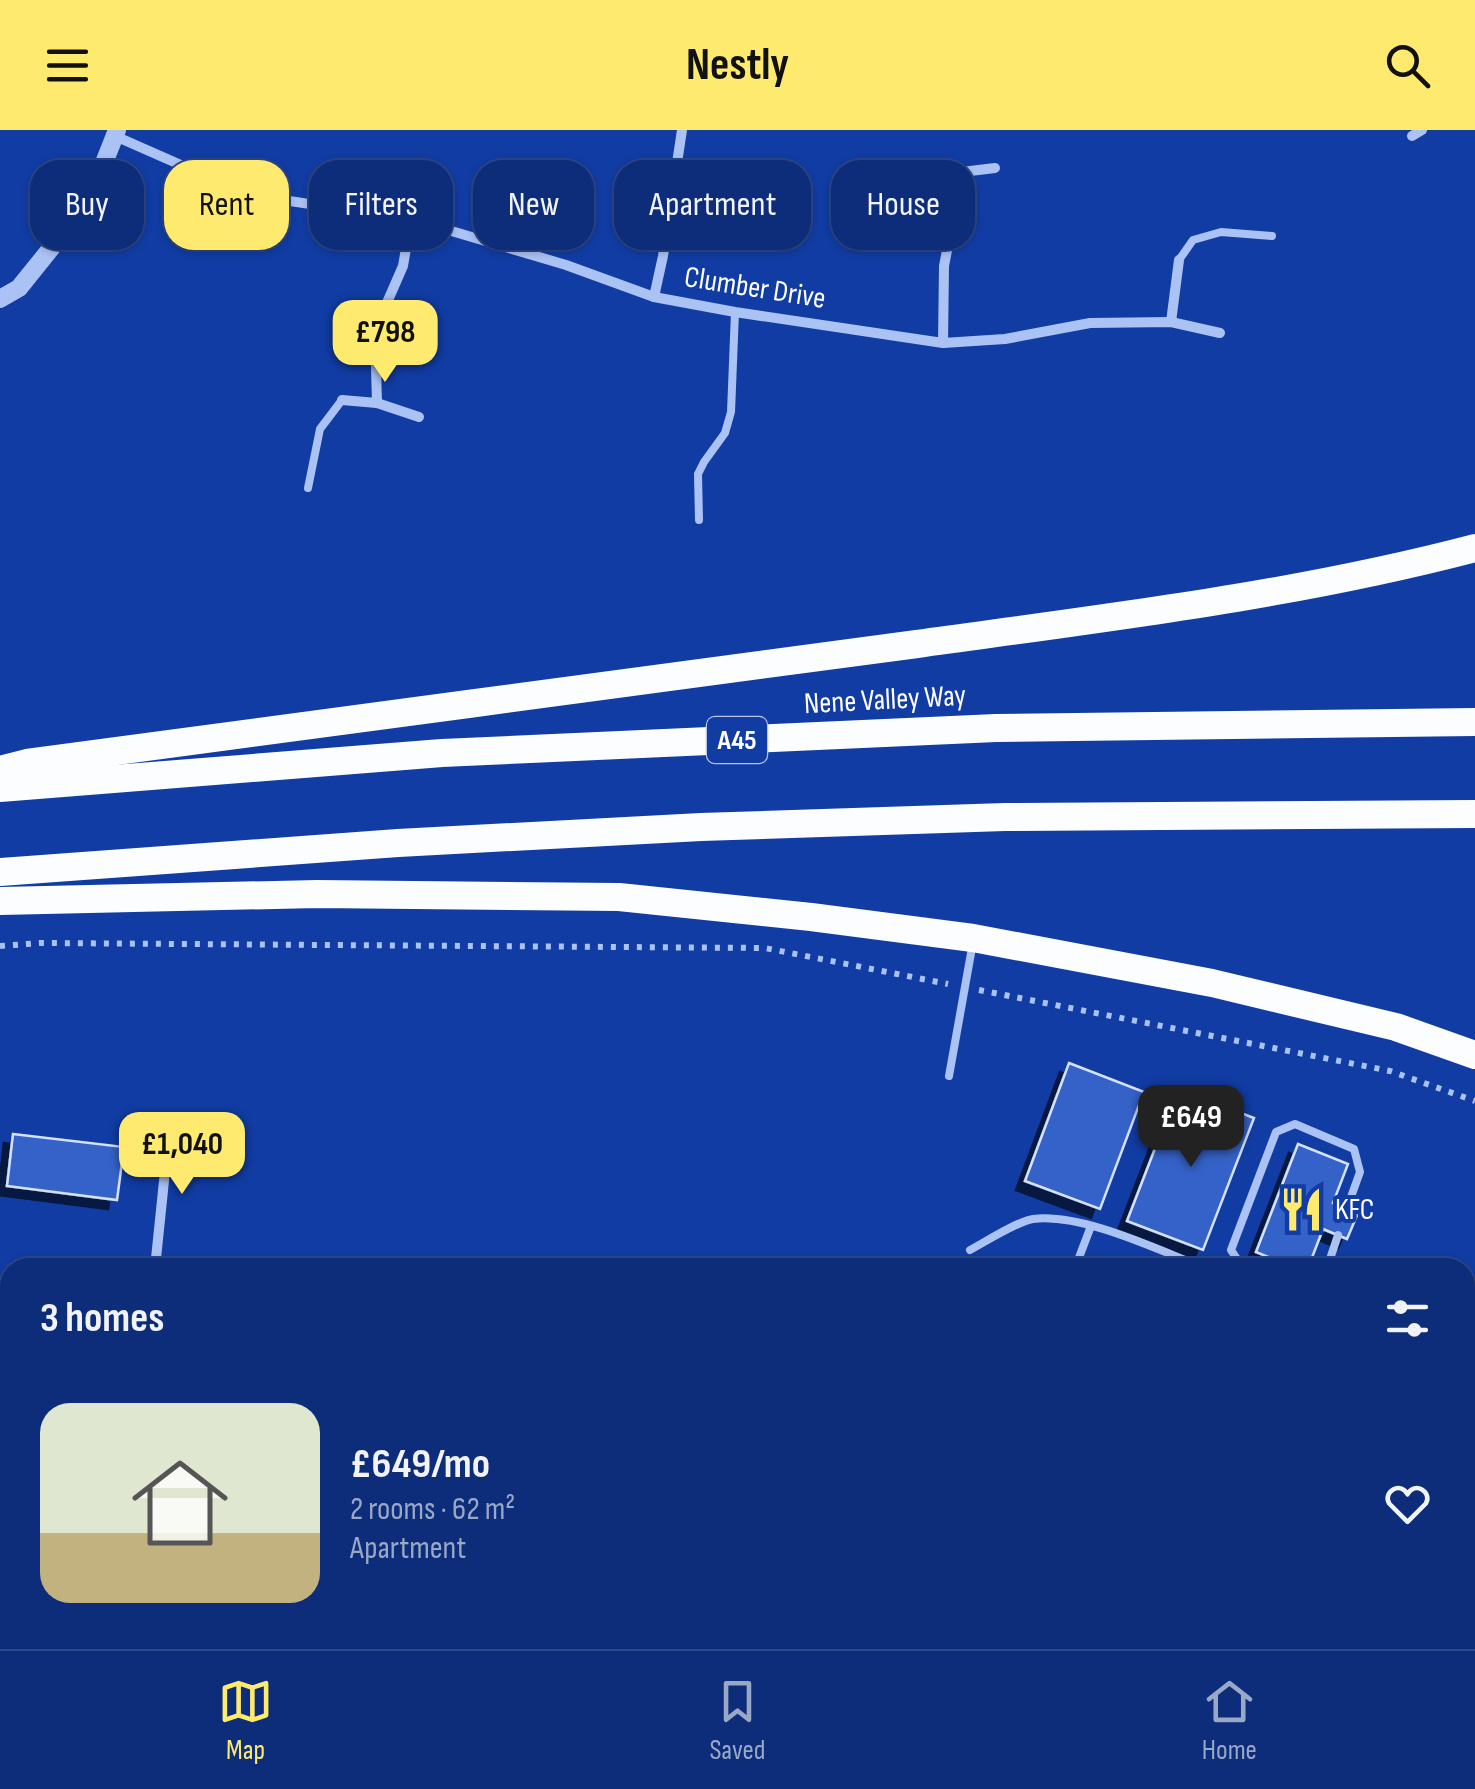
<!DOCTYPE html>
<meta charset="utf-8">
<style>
body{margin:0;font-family:"Sofia Sans Condensed",sans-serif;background:#1b3981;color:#f1f3f6;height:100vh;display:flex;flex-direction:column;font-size:38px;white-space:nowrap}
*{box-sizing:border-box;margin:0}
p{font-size:32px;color:#9aa8c7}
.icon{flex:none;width:55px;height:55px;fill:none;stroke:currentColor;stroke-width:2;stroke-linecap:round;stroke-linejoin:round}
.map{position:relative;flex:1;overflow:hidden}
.sheet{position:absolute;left:0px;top:1128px;width:1475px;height:392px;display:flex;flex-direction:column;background:#0d2d7a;border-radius:30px 30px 0 0;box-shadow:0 2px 8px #0004,0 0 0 2px #2d498b}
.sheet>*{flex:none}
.guide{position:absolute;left:30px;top:30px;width:1415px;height:90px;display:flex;gap:20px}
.price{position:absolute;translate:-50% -85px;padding:0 22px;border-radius:20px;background:#ffea70;color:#111;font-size:32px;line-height:65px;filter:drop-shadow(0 2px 5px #0008)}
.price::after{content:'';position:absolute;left:50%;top:60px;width:30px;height:22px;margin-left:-15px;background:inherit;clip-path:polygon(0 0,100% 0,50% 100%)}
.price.selected{background:#222;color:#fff}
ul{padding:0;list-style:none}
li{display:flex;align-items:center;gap:30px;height:250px;padding:0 40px}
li+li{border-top:2px solid #2d498b}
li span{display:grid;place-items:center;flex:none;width:280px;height:200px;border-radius:30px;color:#555}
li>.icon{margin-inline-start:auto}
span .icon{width:120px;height:120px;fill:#fffc;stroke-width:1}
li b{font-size:42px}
h2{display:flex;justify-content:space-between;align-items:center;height:120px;padding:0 40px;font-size:42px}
.tag{padding:0 35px;border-radius:30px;background:#0d2d7a;box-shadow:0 2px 8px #0004,0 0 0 2px #2d498b;font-size:35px;line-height:90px}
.tag.selected{background:#ffea70;color:#111}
header{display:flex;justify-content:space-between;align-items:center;height:130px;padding:0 40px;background:#ffea70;color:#111;font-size:45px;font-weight:700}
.menu{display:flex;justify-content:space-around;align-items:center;height:140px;border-top:2px solid #2d498b;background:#0d2d7a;font-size:28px;color:#9aa8c7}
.menu a{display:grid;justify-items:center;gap:5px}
.menu .selected{color:#ffea70}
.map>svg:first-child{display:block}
</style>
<header><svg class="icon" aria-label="menu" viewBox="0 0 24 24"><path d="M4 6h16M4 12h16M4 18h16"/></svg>Nestly<svg class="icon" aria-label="search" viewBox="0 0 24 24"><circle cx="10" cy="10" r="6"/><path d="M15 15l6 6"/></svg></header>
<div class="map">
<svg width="1475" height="1519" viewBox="0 0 1475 1519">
<defs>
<filter id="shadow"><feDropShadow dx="-9" dy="9" stdDeviation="0" flood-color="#0009"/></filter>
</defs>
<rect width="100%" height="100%" fill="#113ca3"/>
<g fill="#3562c8" stroke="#d5e2fe" stroke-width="2.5" filter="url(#shadow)">
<path d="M 1069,933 L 1144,962 L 1100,1079 L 1025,1051 Z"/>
<path d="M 1178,959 L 1254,988 L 1203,1120 L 1127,1091 Z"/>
<path d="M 13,1004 L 124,1017 L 117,1070 L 7,1056 Z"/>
<path d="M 1298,1014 L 1348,1034 L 1333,1073 L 1358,1083 L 1347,1109 L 1323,1099 L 1308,1138 L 1295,1138 L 1256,1122 Z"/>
<path d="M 0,1327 L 10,1328 L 10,1510 L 50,1510 L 49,1519 L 0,1519 Z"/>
<path d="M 210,1510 L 538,1510 L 537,1519 L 292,1519 Z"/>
<path d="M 727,1510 L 848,1510 L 847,1519 L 726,1519 Z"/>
</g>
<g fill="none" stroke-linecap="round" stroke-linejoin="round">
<g stroke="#abc2f5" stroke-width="6" stroke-dasharray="5 8" stroke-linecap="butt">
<path d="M 0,816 L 40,813 L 765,818 L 948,854"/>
<path d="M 979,860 L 1390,941 L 1475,971"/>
</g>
<g stroke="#abc2f5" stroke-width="8">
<path d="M 1179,130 L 1193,110 L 1221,102 L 1272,106"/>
<path d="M 308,358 L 320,299 L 342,270"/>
<path d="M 699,390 L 698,344 L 704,332 L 725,303 L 731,282 L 735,182"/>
<path d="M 949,946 L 973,812"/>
<path d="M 970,1120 C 985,1112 1018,1091 1033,1089 C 1083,1083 1158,1120 1205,1138"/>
<path d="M 1075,1138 L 1091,1096"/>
<path d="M 1243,1138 L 1231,1120 L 1276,1002 L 1295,994 L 1354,1019 L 1360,1042 L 1347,1078"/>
<path d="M 1327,1138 L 1338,1105"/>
<path d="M 1465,1281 L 1475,1285"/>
<path d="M 965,1519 L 968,1510"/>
</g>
<g stroke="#abc2f5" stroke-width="10">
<path d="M 115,6 L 249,65 L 411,89 L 566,135 L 654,167 L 735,182 L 943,213 L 1005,209 L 1090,193 L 1171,192 L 1220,203"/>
<path d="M 1412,6 L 1422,0"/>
<path d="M 939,33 L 962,42 L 995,38"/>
<path d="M 654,167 L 663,126 L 682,0"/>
<path d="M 1171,192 L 1179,130"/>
<path d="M 943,213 L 944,136 L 962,42"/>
<path d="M 342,270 L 377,273 L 419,287"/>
<path d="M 377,273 L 375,200 L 403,136 L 411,89"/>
<path d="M 155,1138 L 170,993"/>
<path d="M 1465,1440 L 1475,1448"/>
<path d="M 112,1519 L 113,1510"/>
</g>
<path stroke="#abc2f5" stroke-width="18" d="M 0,169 L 19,158 L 89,71 L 117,0"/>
<g stroke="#fcfdff" stroke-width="28">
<path d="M 0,640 L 27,633 C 323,592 621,555 917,514 C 1104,488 1292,466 1475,418"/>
<path d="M 0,658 L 442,623 L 996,598 L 1475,592"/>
<path d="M 0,742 L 398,713 L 701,697 L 1005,687 L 1475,684"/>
<path d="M 0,771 L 317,764 L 619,767 L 811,787 L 973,808 L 1212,853 L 1396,897 L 1475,925"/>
</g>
</g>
<defs>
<symbol id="restaurant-bare" viewBox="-9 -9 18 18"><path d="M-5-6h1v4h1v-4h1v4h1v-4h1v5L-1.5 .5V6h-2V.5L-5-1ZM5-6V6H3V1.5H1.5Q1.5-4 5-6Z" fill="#ffea70" stroke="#113ca3" stroke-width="2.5" paint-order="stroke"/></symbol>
</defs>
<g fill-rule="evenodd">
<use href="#restaurant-bare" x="1270" y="1048" width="63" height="63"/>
</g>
<g text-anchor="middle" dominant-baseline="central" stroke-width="8" stroke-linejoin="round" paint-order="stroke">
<rect fill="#113ca3" stroke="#b8c4e3" stroke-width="2.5" x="707" y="587" width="60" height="46" rx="8"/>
<g font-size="28" font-weight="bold" fill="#fff">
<text x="737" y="610">A45</text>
</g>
<g font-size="30" fill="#fff" stroke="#113ca3">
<text transform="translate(755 158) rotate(9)">Clumber Drive</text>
<text transform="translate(885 570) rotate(-3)">Nene Valley Way</text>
</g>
<g font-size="30" fill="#fff" stroke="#113ca3" text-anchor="start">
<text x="1335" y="1080">KFC</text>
</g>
</g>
</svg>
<b class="price" style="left:385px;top:255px">£798</b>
<b class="price selected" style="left:1191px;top:1040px">£649</b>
<b class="price" style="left:182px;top:1067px">£1,040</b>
<div class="guide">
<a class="tag">Buy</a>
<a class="tag selected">Rent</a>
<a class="tag">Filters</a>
<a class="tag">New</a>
<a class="tag">Apartment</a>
<a class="tag">House</a>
</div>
<section class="sheet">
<h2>3 homes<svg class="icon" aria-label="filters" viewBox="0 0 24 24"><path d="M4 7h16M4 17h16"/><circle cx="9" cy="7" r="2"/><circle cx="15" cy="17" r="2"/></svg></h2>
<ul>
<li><span style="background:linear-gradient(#dfe7d0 65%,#c2b280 0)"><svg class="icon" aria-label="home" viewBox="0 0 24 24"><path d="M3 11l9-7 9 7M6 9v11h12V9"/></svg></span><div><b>£649/mo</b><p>2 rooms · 62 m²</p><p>Apartment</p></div><svg class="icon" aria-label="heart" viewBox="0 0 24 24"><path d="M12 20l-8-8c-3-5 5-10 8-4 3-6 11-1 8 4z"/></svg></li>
</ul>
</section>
</div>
<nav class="menu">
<a class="selected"><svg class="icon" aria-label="map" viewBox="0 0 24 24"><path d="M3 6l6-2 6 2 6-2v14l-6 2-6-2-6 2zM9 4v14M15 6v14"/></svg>Map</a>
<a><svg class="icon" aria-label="saved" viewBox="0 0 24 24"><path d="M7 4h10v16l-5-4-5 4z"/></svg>Saved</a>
<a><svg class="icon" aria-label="home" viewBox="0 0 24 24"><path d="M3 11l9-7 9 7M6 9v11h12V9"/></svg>Home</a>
</nav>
